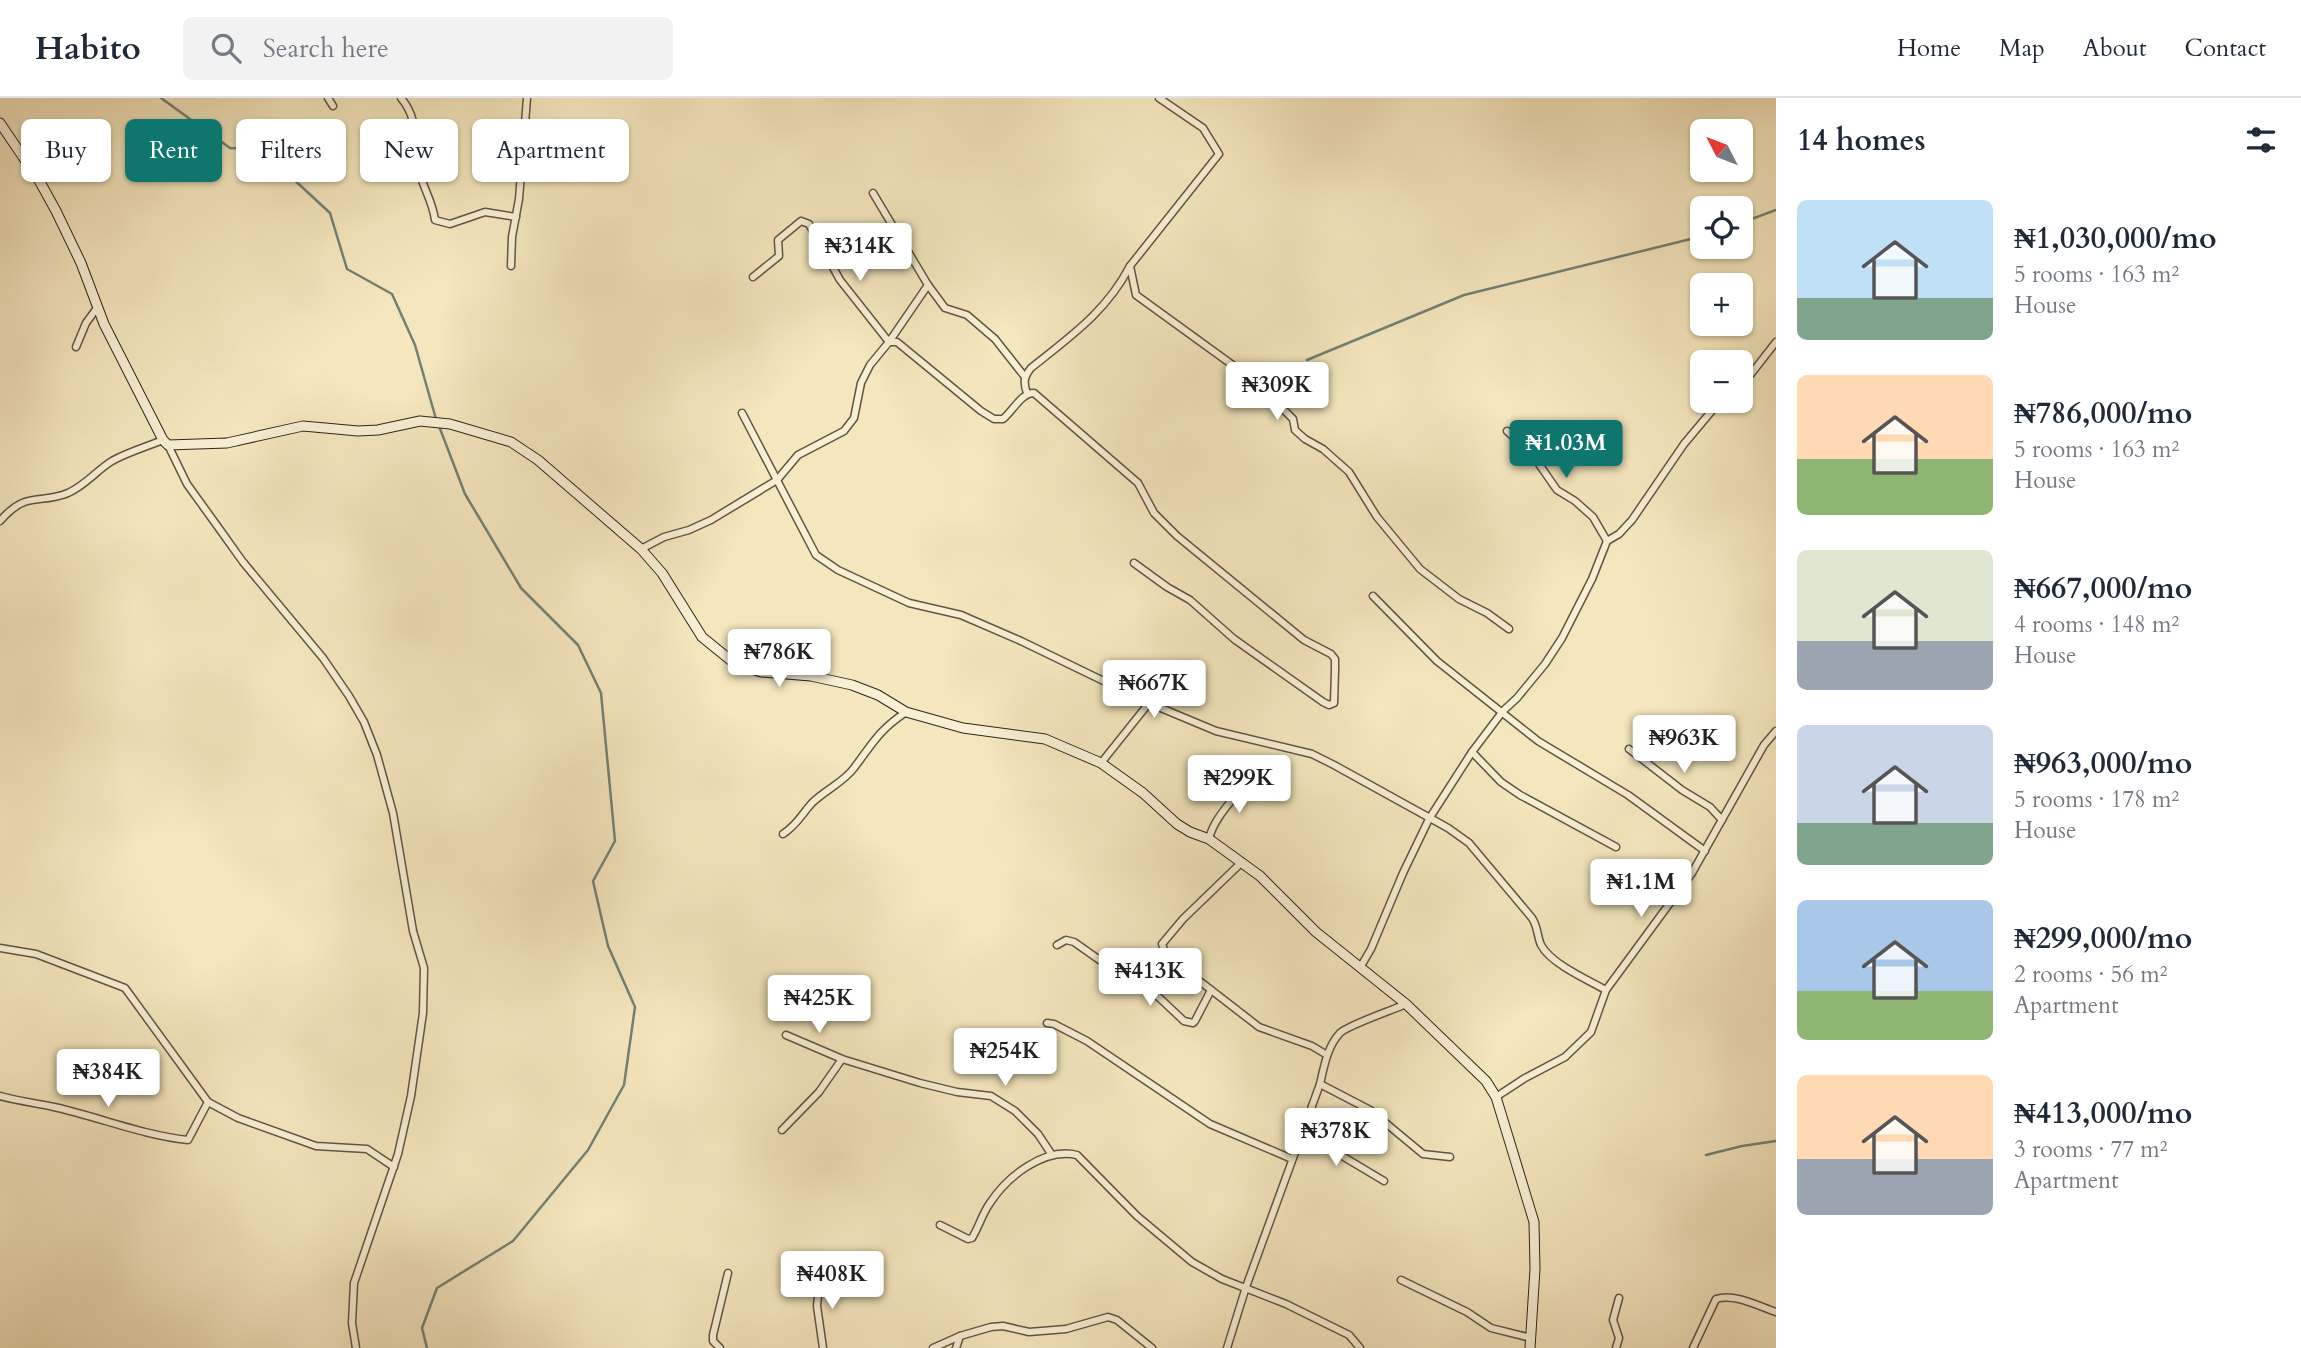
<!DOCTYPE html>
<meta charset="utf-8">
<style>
body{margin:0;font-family:Cardo,serif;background:#f2f2f3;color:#1f2937;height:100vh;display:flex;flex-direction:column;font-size:26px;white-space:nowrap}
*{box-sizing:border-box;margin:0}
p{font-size:23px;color:#747a83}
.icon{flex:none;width:38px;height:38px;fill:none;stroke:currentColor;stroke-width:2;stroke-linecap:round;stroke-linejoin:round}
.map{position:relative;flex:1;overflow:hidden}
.panel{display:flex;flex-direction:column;background:#fff;width:525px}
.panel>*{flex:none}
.top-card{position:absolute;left:21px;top:21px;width:665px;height:63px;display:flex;gap:14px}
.needle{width:46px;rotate:312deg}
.controls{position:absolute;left:1690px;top:21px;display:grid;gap:14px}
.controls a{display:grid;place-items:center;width:63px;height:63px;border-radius:10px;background:#fff;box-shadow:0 2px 5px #0004;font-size:35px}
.price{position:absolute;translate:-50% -60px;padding:0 16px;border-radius:7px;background:#fff;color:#222;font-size:23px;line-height:46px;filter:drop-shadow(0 2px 4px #0008)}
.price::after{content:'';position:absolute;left:50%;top:42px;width:21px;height:16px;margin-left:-10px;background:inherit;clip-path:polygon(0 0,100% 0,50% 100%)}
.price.on{background:#0f766e;color:#fff}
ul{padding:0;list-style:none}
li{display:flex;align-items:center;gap:21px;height:175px;padding:0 21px}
li span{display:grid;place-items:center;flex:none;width:196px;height:140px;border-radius:10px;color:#555}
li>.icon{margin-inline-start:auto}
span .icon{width:84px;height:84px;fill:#fffc;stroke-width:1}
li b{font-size:30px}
h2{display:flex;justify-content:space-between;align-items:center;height:84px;padding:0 21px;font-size:30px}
.chip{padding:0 24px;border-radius:10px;background:#fff;box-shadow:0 2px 5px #0004;font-size:24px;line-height:63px}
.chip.on{background:#0f766e;color:#fff}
header{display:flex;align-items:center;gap:42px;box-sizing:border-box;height:98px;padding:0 35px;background:#fff;border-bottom:2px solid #e0e1e3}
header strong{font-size:33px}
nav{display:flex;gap:38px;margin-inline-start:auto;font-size:24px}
.search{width:490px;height:63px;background:#f2f2f3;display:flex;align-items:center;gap:18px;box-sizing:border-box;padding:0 24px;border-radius:10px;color:#747a83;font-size:26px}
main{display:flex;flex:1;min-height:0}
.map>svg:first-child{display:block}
</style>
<header>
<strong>Habito</strong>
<div class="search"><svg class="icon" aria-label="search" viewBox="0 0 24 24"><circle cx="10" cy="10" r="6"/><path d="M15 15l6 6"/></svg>Search here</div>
<nav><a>Home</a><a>Map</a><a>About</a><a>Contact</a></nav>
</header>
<main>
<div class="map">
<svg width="1776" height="1250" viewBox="0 0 1776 1250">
<rect width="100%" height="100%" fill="#f4e6bd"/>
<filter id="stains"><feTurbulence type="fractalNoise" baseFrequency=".00286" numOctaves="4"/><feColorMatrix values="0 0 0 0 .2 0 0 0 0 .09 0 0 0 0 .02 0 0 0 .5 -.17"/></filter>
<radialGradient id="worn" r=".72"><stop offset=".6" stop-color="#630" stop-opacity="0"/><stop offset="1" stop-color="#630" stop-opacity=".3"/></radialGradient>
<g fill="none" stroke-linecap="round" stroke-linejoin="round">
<g stroke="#708274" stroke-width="2.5">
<path d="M 161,0 L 230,50 L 253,51 L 289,77 L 330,115 L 347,171 L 392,196 L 415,247 L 436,321"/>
<path d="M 1741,125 L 1776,112"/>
<path d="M 1307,262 L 1464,197 L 1703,138"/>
<path d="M 1706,1057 L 1742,1048 L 1776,1043"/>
<path d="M 427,1250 L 422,1230 L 437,1190 L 513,1143 L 588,1052 L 624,987 L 635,909 L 608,848 L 593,783 L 615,743 L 601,595 L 578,547 L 521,490 L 465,396 L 439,328"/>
</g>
<defs>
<g id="street">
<path d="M 328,0 L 333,8"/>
<path d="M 401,0 C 421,23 412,49 419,74 C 424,91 433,105 435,122 L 450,126 L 485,114 L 516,119"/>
<path d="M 511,168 L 512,139 L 519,101 L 527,0"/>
<path d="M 1130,168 L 1219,56 L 1203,30 L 1159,0"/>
<path d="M 753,179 L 779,158 L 778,142 L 801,123 L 809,126 L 840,182 L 889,244 L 928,187 L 873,95"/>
<path d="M 928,187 L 945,210 L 967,217 L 995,241 L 1025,279"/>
<path d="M 76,249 L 86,225 L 97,210"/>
<path d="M 1741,284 L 1751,276 L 1776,244"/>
<path d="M 1027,295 C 1023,284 1024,279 1031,270 C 1071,238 1106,214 1130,168 L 1136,197 L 1256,284 L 1293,321 L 1295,332 L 1305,341 L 1323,351 L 1349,374 L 1377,419 L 1420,471 L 1459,501 L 1487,515 L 1509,531"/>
<path d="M 742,315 L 816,457 L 838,472 L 909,505 L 961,517 L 1021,543 L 1149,605 L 1216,633 L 1312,656 L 1334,667 L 1448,730 L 1469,745 L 1532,820 C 1538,829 1537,838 1541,847 C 1551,866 1588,882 1606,892"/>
<path d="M 1507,333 L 1532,356 L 1557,392 L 1575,403 L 1593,419 L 1607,443"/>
<path d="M 168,347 L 187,386 L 218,429 L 243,464 L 323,560 L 349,598 L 364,624 L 377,657 L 393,715 L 413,833 L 424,870 L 423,915 L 411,998 L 398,1056 L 354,1185 L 352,1225 L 356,1250"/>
<path d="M 0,423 C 27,392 38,407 68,395 C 86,387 97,372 112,363 C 128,354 146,349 163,342"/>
<path d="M 641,451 L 664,439 L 689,432 L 711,422 L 777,382 L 798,357 L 844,333 L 854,320 L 861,285 L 870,267 L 889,244 L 897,244 L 981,313 L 994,321 L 1003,321 C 1013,313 1021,295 1034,295 L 1138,385 L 1154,415 L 1177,438 L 1304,542 L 1331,556 L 1335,561 L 1335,573 L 1334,605 L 1329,607 L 1323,604 L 1234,541 L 1190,502 L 1167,489 L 1134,465"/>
<path d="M 1373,498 L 1437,563 L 1538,643 L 1628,697 L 1705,753"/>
<path d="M 1629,651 L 1682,692 L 1710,709 L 1722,722"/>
<path d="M 1472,654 L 1501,684 L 1520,697 L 1616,749"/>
<path d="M 1101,665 L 1149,605"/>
<path d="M 783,736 C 799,725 800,718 812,705 C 825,692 844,684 854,670 C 873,645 878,633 906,614"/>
<path d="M 1209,741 C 1214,719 1234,702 1246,683"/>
<path d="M 1242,764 L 1183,821 L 1162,846 L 1166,857 L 1259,929 L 1312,948 L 1327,957"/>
<path d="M 1057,847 L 1066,842 L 1074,844 L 1111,870 L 1151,892 L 1184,923 L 1193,925 L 1195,923 L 1211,892"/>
<path d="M 0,850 L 36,856 L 125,890 L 208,1004 L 238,1020 L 316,1048 L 367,1051 L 394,1069"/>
<path d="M 1361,868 L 1371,851 L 1403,775 L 1429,721 L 1472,654 L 1503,613 L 1517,600 L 1545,566 L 1562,540 L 1592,481 L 1607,443 L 1619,436 L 1632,422 L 1684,346 L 1720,303"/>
<path d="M 1047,925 L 1054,926 L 1087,943 L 1210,1026 L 1292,1061"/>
<path d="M 786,937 L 842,961 L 920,985 L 957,994 L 991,998 L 1015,1013 L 1038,1036 L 1052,1057"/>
<path d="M 1320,986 L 1370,1012 L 1423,1056 L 1450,1059"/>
<path d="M 0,998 C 18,1003 36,1005 54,1009 C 99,1019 142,1037 188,1042 L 208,1004"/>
<path d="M 1496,999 L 1525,980 L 1565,959 L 1591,934 L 1606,892 L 1692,775 L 1764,647 L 1776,633"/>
<path d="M 782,1032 L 819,994 L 842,961"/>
<path d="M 1302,1034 L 1384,1083"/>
<path d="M 940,1127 L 968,1141 L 972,1140 C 979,1129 982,1116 990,1105 C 1007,1079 1044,1049 1077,1057 L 1137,1118 L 1192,1164 L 1222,1181 L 1286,1206 L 1349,1237 L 1360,1250"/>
<path d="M 820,1177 L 817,1208 L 823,1250"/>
<path d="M 1401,1182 L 1467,1214 L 1491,1230 L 1531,1240"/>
<path d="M 960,1238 L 991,1229 L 1003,1228 L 1029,1234 L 1066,1231 L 1108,1219 L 1117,1222 L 1152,1250"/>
<path d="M 720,1250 L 713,1243 L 713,1237 L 728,1175"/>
<path d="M 933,1250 L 960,1238 L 956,1250"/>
<path d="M 1227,1250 L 1246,1189 L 1320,986 C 1324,969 1327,949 1340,935 C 1348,927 1393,912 1406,906"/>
<path d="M 1616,1250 L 1619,1240 L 1613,1222 L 1619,1200"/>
<path d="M 1693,1250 L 1716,1201 C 1735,1195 1758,1208 1776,1214"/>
</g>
<path id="secondary" d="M 0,25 L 40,84 L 56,113 L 81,165 L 104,226 L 163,342 L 168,347 L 227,345 L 303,328 L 358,333 L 378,332 L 420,323 L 450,326 L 511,344 L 538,362 L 641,451 L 662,475 L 702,539 L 734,565 L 761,574 L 811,578 L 852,587 L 878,597 L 906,614 L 963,630 L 1045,641 L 1101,665 L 1143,695 L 1177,726 L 1190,734 L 1209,741 L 1260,778 L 1316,834 L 1406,906 L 1486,983 L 1496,999 L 1534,1124 L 1535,1171 L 1530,1250"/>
</defs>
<use href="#street" stroke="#605544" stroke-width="9"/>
<use href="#secondary" stroke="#2e251b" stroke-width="11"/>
<use href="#street" stroke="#f8efd4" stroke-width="6"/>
<use href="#secondary" stroke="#f8efd4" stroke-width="9"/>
</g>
<rect width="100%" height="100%" filter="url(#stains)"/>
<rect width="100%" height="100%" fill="url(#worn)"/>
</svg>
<div class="controls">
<a><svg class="needle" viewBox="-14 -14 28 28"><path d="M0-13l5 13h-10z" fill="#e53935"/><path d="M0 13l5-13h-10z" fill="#747a83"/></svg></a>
<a><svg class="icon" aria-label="locate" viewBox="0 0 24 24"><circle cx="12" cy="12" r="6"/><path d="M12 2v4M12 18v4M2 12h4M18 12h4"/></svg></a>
<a>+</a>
<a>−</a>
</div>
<b class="price" style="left:860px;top:185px">₦314K</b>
<b class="price" style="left:1277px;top:324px">₦309K</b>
<b class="price on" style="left:1566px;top:382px">₦1.03M</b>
<b class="price" style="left:779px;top:591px">₦786K</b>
<b class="price" style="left:1154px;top:622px">₦667K</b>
<b class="price" style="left:1684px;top:677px">₦963K</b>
<b class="price" style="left:1239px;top:717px">₦299K</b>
<b class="price" style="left:1641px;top:821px">₦1.1M</b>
<b class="price" style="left:1150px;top:910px">₦413K</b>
<b class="price" style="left:819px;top:937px">₦425K</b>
<b class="price" style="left:1005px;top:990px">₦254K</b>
<b class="price" style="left:108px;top:1011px">₦384K</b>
<b class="price" style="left:1336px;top:1070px">₦378K</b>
<b class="price" style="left:832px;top:1213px">₦408K</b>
<div class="top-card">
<a class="chip">Buy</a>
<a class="chip on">Rent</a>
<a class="chip">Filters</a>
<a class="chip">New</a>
<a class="chip">Apartment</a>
</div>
</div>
<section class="panel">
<h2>14 homes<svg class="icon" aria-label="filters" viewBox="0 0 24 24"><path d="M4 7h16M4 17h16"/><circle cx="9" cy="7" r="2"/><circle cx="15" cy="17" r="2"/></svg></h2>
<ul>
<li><span style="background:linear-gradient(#bfe0f5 70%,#7fa58c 0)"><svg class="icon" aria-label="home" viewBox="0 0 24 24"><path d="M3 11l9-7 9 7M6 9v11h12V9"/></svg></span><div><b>₦1,030,000/mo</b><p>5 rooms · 163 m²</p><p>House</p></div></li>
<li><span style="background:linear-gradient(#ffd9b3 60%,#8fb573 0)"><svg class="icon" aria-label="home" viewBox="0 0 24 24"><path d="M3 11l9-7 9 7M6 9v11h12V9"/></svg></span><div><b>₦786,000/mo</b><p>5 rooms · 163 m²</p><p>House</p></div></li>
<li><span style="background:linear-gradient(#dfe7d0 65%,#9aa5b1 0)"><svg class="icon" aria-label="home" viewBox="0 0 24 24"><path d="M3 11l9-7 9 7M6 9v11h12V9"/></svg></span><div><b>₦667,000/mo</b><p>4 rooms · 148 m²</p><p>House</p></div></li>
<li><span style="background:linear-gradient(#c9d6e8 70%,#7fa58c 0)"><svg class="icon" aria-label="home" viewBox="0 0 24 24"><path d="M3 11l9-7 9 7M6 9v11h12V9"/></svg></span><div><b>₦963,000/mo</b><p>5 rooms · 178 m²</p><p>House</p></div></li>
<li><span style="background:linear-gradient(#a9c7e8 65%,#8fb573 0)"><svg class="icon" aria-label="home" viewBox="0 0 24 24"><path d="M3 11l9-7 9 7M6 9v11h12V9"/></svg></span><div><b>₦299,000/mo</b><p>2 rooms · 56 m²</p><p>Apartment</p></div></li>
<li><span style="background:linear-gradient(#ffd9b3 60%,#9aa5b1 0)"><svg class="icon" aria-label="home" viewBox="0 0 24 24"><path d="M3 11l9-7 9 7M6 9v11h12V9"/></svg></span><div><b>₦413,000/mo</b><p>3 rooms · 77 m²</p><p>Apartment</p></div></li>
</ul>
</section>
</main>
